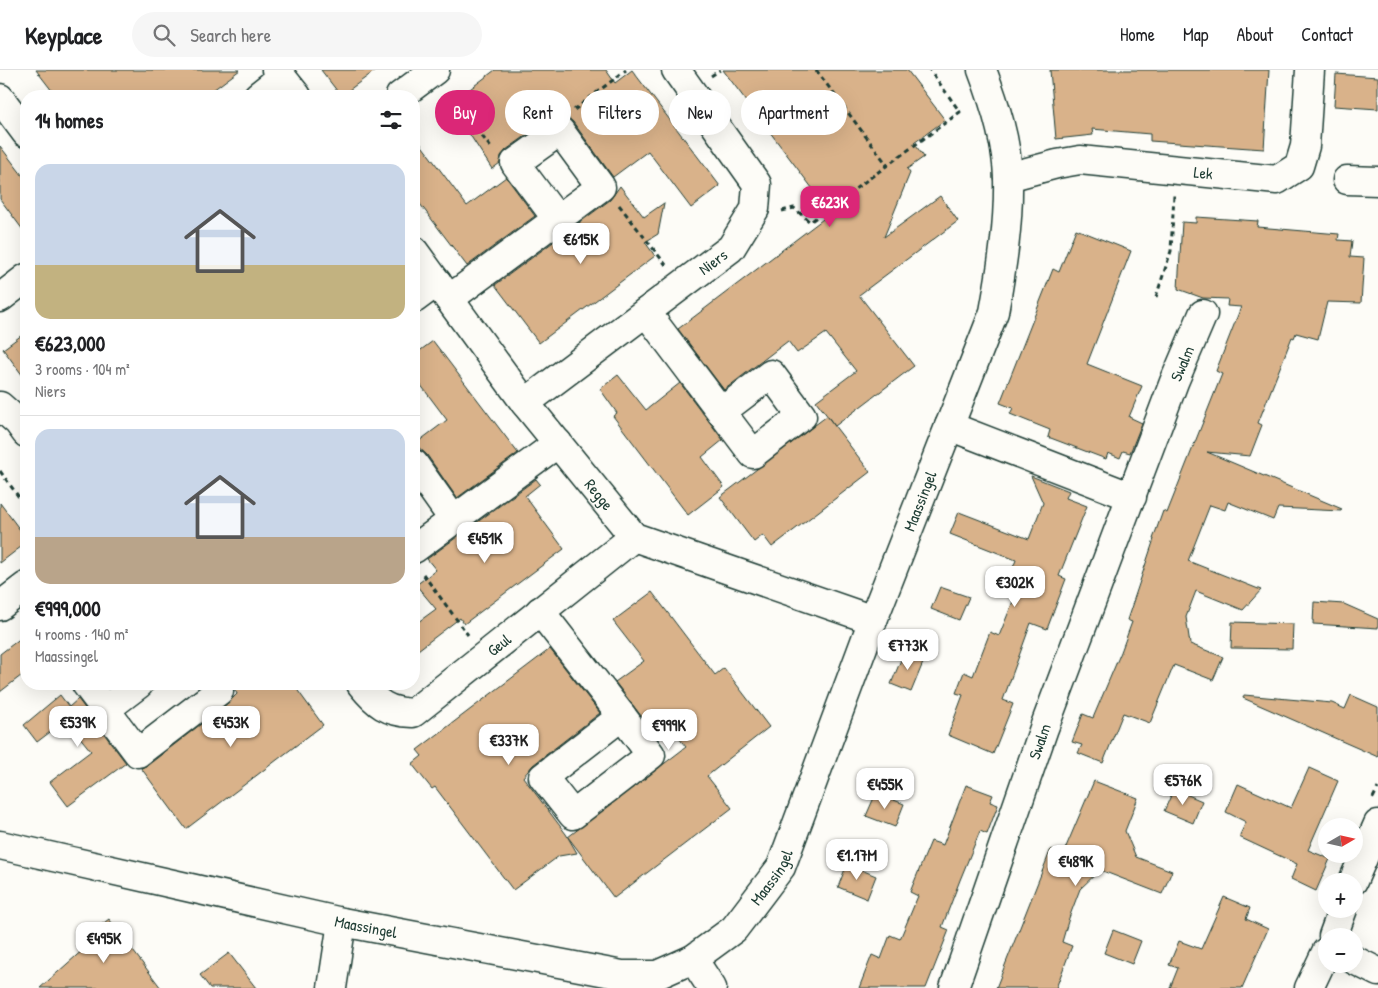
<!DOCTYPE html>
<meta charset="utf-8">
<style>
body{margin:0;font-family:"Patrick Hand",sans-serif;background:#f6f6f6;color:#202124;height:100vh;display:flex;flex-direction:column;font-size:19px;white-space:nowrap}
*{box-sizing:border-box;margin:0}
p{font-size:16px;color:#757577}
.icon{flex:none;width:28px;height:28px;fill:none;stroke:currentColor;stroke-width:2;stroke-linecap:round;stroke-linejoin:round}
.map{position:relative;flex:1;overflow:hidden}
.sheet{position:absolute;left:20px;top:20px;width:400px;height:600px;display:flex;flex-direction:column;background:#fff;border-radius:20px;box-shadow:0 5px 20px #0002}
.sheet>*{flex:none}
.top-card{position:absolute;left:435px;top:20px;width:475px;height:45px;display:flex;gap:10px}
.needle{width:32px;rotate:81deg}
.tools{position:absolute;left:1318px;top:748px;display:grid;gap:10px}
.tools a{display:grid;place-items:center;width:45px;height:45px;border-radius:50%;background:#fff;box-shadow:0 5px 20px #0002;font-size:25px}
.price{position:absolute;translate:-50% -42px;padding:0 11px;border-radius:10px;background:#fff;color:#222;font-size:16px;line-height:32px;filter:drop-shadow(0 1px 2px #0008)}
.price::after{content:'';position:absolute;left:50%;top:30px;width:15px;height:11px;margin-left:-8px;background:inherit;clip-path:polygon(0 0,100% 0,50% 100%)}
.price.selected{background:#db2777;color:#fff}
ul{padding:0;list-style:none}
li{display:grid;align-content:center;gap:10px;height:265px;padding:0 15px}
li+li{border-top:1px solid #e0e0e0}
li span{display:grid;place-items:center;height:155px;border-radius:15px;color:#555}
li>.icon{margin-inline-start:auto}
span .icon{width:90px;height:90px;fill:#fffc;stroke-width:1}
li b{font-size:21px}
h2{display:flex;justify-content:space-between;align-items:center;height:60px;padding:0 15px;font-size:21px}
.tag{padding:0 18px;border-radius:22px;background:#fff;box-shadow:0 5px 20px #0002;font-size:18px;line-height:45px}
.tag.selected{background:#db2777;color:#fff}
header{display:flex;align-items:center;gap:30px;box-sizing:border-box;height:70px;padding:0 25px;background:#fff;border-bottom:1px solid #e0e0e0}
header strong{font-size:24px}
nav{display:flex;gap:28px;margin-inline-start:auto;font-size:18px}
.search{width:350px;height:45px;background:#f6f6f6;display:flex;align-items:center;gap:12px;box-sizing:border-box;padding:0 18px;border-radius:28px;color:#757577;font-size:19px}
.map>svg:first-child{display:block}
</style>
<header>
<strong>Keyplace</strong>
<div class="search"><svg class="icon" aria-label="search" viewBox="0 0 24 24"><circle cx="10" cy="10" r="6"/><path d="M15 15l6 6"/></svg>Search here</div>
<nav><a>Home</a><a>Map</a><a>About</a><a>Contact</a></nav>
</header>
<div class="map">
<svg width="1378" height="918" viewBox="0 0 1378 918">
<rect width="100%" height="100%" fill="#fdfcf7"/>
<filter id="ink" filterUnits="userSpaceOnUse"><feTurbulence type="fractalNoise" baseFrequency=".02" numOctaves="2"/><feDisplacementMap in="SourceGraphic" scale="10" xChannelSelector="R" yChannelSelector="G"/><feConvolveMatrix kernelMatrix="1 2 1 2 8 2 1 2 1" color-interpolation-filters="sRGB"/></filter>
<g filter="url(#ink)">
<g fill="#d9b28a" stroke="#1f3d34">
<path d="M 36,0 L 240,0 L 205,26 L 56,26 Z"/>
<path d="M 321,0 L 376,0 L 341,26 Z"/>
<path d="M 495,0 L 606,0 L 615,13 L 632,0 L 720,116 L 691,138 L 648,81 L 613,107 L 573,52 L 567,47 L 559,45 L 551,48 L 506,80 L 501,86 L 500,93 L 492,99 L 461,51 L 470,45 L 458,28 Z"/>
<path d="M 723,0 L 907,0 L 945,50 L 914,73 L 924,87 L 907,99 L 910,103 L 884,167 L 940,126 L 958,151 L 859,225 L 914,296 L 835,356 L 816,331 L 856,301 L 826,263 L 797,283 L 788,271 L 724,320 L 678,259 L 831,143 Z"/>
<path d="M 1050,0 L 1269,0 L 1264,79 L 1150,71 L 1150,64 L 1092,59 L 1093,65 L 1056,69 Z"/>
<path d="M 1336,4 L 1378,7 L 1378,39 L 1334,36 Z"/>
<path d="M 414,65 L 467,136 L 506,107 L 535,146 L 467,196 L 414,126 Z"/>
<path d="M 0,76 L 26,110 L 26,164 L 0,129 Z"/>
<path d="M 620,116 L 644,147 L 664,133 L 658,164 L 645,172 L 655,186 L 539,273 L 495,215 L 610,130 Z"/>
<path d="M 1196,147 L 1258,151 L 1257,157 L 1339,164 L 1338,170 L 1352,171 L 1350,187 L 1364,188 L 1361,233 L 1327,232 L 1318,269 L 1296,263 L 1294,268 L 1292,267 L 1258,353 L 1262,355 L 1250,386 L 1207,382 L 1342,439 L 1341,441 L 1278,438 L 1273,450 L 1228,432 L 1225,440 L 1210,435 L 1188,491 L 1261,520 L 1243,540 L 1196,521 L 1186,547 L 1190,574 L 1223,587 L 1213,610 L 1174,595 L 1150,653 L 1123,643 L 1103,693 L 1078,683 L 1082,675 L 1072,672 L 1083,644 L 1093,648 L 1121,582 L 1132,552 L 1127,550 L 1154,469 L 1153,469 L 1163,441 L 1167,443 L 1222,304 L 1216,301 L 1241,237 L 1227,236 L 1228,229 L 1203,228 L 1178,219 L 1182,152 L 1196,153 Z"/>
<path d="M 1076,159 L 1131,181 L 1087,294 L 1142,316 L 1129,347 L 1142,353 L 1130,383 L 1123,381 L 1120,388 L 1108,383 L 1106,389 L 1048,367 L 1050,360 L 1010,344 L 1013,338 L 1000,333 L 1053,199 L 1059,202 Z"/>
<path d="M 26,262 L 26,310 L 3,279 Z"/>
<path d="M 433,271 L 518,383 L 457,428 L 427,385 L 415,374 L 447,350 L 414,306 L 414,285 Z"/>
<path d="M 618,305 L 646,340 L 680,313 L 723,370 L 702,387 L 724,417 L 688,445 L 613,346 L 617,343 L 600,319 Z"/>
<path d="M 827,346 L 870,402 L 772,477 L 763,465 L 754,472 L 720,427 Z"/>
<path d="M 1031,406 L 1069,421 L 1066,428 L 1087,436 L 1059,506 L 1066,509 L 1047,559 L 1031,553 L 1003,630 L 1013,634 L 993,684 L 948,665 L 963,625 L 956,623 L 964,602 L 973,606 L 990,562 L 999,566 L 1018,519 L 1006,515 L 1016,490 L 950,464 L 959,442 L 1029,469 L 1043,433 Z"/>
<path d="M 536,409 L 540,414 L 525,426 L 564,479 L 464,554 L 460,548 L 414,583 L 414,555 L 436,539 L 416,515 L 436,500 L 427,489 Z"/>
<path d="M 0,433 L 26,468 L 26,473 L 0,493 Z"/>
<path d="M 940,517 L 969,527 L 959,550 L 931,539 Z"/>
<path d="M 652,522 L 715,605 L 724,598 L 769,657 L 707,706 L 732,738 L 614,828 L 568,767 L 686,677 L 658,642 L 645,651 L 615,612 L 644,591 L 613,551 Z"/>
<path d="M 1314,532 L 1344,534 L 1378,549 L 1378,558 L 1313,554 Z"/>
<path d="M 1232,552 L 1293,554 L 1292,579 L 1231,578 Z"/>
<path d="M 26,564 L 26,602 L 0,622 L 0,584 Z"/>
<path d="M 550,579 L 600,643 L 533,695 L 523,707 L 566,764 L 577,783 L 559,786 L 513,820 L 435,717 L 432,719 L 412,694 L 422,686 L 417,680 Z"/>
<path d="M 905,580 L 925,588 L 911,622 L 891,614 Z"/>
<path d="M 232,614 L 293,614 L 323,655 L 186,759 L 141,698 L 148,695 L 228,633 L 237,624 Z"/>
<path d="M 60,625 L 69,637 L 78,629 L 126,693 L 68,736 L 50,712 L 91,681 L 66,650 L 37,672 L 24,655 Z"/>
<path d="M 1244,625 L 1332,633 L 1345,639 L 1351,625 L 1378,637 L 1378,687 L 1243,628 Z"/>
<path d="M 1309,698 L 1338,711 L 1308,780 L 1330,789 L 1316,821 L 1291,809 L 1297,794 L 1239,767 L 1246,752 L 1226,742 L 1238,714 L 1291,738 Z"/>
<path d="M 1094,711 L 1138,728 L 1125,761 L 1136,787 L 1172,801 L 1162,824 L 1100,800 L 1080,819 L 1069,848 L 1062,872 L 1072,876 L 1056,918 L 996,918 L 1051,779 L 1063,784 Z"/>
<path d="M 966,715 L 993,725 L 990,732 L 998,735 L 987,764 L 980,761 L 960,810 L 942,857 L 949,860 L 926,918 L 859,918 L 872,885 L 881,889 L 890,865 L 900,869 L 918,826 L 910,822 L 931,771 L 943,775 Z"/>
<path d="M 1174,719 L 1202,731 L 1193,753 L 1164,741 Z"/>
<path d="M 876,723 L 904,734 L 895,757 L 866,746 Z"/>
<path d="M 847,794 L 876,806 L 867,829 L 838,817 Z"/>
<path d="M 1224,827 L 1250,838 L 1246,849 L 1268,859 L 1242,918 L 1170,918 L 1178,898 L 1169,895 L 1179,871 L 1201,879 Z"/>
<path d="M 109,849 L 161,918 L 40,918 L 85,878 L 80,871 Z"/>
<path d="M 1113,860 L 1141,871 L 1132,894 L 1104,883 Z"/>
<path d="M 229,883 L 256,918 L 210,918 L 200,905 Z"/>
</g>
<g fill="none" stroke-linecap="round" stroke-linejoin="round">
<defs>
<g id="minor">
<path d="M 276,0 L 297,26"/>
<path d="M 258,26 L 282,7"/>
<path d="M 400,26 L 435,0"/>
<path d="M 0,28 L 26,63"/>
<path id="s1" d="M 1008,107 L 1057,94 L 1080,90 L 1277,110 L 1299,96 L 1305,76 L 1310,0"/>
<path d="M 1347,110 L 1378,111"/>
<path id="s2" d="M 414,181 L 525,333 L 634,467 L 873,550"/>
<path d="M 0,228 L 26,208"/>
<path d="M 414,229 L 437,212"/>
<path d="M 449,229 L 601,117 L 560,61 L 515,93 L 557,149"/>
<path d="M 646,242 L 753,384 L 802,346 L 771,304 L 721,342"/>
<path id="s3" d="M 525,333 L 731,178 L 755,139 L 757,114 L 676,0"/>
<path d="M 0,336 L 18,352 L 26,363"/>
<path d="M 949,356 L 1132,427"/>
<path d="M 414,394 L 453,449"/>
<path d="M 414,479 L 558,373"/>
<path d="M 0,536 L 26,516"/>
<path d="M 540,541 L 622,646"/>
<path d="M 86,614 L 138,683 L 219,621 L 214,614"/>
<path id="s4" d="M 361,614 C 377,634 387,642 413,643 L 634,467"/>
<path d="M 106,639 L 139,614"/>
<path d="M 622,646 L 651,685 L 573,745 L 543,707 Z"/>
<path id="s5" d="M 0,775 L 342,852 L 622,905 L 657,905 L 693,889 L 734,859 L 781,797 L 873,550 L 994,242 C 1002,198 1009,153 1008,108 C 1007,71 995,34 982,0"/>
<path d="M 1353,811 L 1378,754"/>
<path d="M 1333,866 L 1343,839"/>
<path d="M 693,889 L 712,918"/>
<path d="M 1354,890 L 1378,902"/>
<path d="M 332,918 L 342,852"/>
<path id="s6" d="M 954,918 L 1044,658 L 1174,312 L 1203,244"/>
<path d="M 1309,918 L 1326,882"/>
</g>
</defs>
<use href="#minor" stroke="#1f3d34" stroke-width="31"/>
<g stroke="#1f3d34" stroke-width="3" stroke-dasharray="5 4" stroke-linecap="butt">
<path d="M 816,0 L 888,96"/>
<path d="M 711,6 L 720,0"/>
<path d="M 449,23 L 492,79"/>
<path d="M 574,40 L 626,0"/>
<path d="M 619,135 L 666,195"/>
<path d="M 782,141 L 794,138 L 810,152 L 960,42 L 930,0"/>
<path d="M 1156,227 L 1171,181 L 1174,125"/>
<path d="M 0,401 L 26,437"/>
<path d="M 423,504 L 468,565"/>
<path d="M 1373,728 L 1378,718"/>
</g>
<use href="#minor" stroke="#fdfcf7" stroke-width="28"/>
</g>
</g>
<g text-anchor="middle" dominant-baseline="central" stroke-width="4" stroke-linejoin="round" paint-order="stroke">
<g font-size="16" fill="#1f3d34" stroke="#fdfcf7">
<text stroke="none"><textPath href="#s1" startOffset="198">Lek</textPath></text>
<text stroke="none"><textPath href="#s3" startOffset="235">Niers</textPath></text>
<text stroke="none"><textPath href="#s6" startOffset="665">Swalm</textPath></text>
<text stroke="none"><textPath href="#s2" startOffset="306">Regge</textPath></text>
<text stroke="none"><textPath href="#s5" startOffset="1230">Maassingel</textPath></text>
<text stroke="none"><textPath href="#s4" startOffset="172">Geul</textPath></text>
<text stroke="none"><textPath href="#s6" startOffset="261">Swalm</textPath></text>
<text stroke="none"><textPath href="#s5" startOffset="825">Maassingel</textPath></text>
<text stroke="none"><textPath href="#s5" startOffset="375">Maassingel</textPath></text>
</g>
</g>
</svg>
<div class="tools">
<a><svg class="needle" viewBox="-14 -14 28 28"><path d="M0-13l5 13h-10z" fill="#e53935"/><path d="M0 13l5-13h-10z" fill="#757577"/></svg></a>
<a>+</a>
<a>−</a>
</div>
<b class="price selected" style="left:830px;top:158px">€623K</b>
<b class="price" style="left:581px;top:195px">€615K</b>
<b class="price" style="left:485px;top:494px">€451K</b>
<b class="price" style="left:1015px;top:538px">€302K</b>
<b class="price" style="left:908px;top:601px">€773K</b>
<b class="price" style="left:78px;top:678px">€539K</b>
<b class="price" style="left:231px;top:678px">€453K</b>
<b class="price" style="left:669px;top:681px">€999K</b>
<b class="price" style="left:509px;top:696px">€337K</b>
<b class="price" style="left:1183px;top:736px">€576K</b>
<b class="price" style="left:885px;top:740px">€455K</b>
<b class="price" style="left:857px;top:811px">€1.17M</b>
<b class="price" style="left:1076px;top:817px">€489K</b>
<b class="price" style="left:104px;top:894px">€495K</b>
<div class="top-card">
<a class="tag selected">Buy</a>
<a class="tag">Rent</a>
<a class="tag">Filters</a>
<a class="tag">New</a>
<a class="tag">Apartment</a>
</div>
<section class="sheet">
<h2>14 homes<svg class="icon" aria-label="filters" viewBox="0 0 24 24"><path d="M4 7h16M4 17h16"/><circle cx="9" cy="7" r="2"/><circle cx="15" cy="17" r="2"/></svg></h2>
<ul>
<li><span style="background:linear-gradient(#c9d6e8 65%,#c2b280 0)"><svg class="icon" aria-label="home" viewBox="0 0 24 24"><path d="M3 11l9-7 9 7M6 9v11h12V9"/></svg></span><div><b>€623,000</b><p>3 rooms · 104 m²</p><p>Niers</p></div></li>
<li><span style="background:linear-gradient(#c9d6e8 70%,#b9a48a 0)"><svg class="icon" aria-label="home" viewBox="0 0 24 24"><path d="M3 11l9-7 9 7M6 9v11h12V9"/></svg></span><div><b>€999,000</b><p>4 rooms · 140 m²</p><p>Maassingel</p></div></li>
</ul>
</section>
</div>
